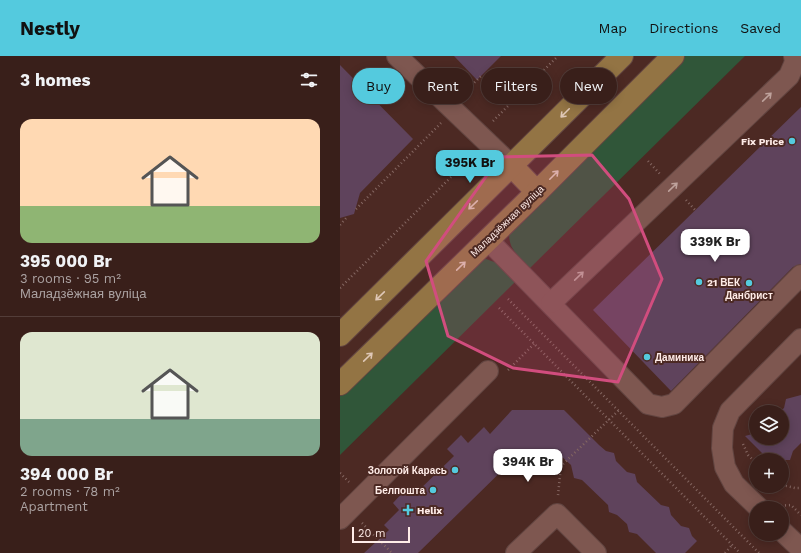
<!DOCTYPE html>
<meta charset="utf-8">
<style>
body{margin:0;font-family:"Work Sans",sans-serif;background:#442c27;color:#f1f3f6;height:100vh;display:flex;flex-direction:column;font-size:15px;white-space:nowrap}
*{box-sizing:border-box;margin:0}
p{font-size:13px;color:#aba2a2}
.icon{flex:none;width:22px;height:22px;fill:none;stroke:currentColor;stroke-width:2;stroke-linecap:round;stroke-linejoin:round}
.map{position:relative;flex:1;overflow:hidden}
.panel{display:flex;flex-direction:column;background:#391f1a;width:340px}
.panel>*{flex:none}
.top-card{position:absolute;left:12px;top:12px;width:380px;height:36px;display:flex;gap:8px}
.buttons{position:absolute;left:409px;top:349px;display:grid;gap:8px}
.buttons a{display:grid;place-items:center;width:40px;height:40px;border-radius:50%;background:#391f1a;box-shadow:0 2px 10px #0003,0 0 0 1px #533d39;font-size:20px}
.scale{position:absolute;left:12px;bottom:10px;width:58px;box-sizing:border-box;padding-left:4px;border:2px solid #ffece8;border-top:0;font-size:11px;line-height:14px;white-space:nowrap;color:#ffece8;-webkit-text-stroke:3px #4c2923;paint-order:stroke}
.price{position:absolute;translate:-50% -34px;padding:0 9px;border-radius:8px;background:#fff;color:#222;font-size:13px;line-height:26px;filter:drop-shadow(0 1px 2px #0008)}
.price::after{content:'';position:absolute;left:50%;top:24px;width:12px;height:9px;margin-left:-6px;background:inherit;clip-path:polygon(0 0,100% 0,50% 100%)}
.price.active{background:#54cade;color:#111}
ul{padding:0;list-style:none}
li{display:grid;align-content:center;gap:8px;height:212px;padding:0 20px}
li+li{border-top:1px solid #533d39}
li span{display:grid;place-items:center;height:124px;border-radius:12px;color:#555}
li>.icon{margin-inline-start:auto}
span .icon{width:72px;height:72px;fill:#fffc;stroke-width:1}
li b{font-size:17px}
h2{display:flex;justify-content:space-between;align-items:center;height:48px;padding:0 20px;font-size:17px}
.tag{padding:0 14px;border-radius:18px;background:#391f1a;box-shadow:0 2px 10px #0003,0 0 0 1px #533d39;font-size:14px;line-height:36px}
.tag.active{background:#54cade;color:#111}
header{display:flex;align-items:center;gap:24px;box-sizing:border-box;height:56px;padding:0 20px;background:#54cade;color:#111}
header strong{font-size:19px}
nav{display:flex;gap:22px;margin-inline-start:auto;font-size:14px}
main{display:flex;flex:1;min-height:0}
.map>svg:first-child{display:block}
</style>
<header>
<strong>Nestly</strong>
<nav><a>Map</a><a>Directions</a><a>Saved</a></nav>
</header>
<main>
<section class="panel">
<h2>3 homes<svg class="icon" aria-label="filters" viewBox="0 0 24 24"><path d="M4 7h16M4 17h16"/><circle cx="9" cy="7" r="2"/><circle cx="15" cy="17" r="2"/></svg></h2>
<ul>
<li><span style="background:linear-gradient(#ffd9b3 70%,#8fb573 0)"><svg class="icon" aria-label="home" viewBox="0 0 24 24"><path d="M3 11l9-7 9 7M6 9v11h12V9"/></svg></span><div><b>395 000 Br</b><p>3 rooms · 95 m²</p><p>Маладзёжная вуліца</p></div></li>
<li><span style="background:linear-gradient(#dfe7d0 70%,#7fa58c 0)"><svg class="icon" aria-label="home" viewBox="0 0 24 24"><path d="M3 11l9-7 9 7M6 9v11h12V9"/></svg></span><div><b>394 000 Br</b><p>2 rooms · 78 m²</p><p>Apartment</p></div></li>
</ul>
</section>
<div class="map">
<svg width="461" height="497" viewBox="0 0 461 497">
<rect width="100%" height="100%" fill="#4c2923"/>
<g fill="#305639">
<path d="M 344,0 L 405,0 L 190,212 C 177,198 166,192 170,171 Z"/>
<path d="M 146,203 L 157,207 L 176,225 L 0,399 L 0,338 L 134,206 Z"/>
</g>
<g fill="#5f435c">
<path d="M 114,0 L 161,0 L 137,24 Z"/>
<path d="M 0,9 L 73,83 L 20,137 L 14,158 L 0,162 Z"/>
<path d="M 461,51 L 461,208 L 453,211 L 331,335 L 253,254 Z"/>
<path d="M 461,339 L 461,387 L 453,395 L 450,404 L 429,404 L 405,380 L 416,377 L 416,382 L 442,382 L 442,356 L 439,356 L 444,352 L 446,343 Z"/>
<path d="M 172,354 L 224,354 L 259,389 L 266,395 L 274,397 L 276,405 L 287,416 L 295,418 L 297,426 L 321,449 L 329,451 L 331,459 L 341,470 L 349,472 L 352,480 L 357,485 L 345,497 L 316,497 L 297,478 L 289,476 L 287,468 L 277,459 L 269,456 L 268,449 L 242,424 L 234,422 L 231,409 L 221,400 L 177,400 L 78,497 L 24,497 L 49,474 L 44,469 L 59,454 L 53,447 L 66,433 L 73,440 L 114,400 L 107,393 L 121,379 L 128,387 L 144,371 L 150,378 Z"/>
</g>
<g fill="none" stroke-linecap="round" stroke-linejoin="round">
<defs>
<g id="minor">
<path d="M 57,0 L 172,110"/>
<path d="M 148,184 L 308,348 L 322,351 L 334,348 L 461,219"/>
<path d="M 211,247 L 449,20 L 455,6 L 454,0"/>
<path d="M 419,452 L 394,428 L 385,411 L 382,392 L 383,372 L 390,355 L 461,283"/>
<path d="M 0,463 L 148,315"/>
<path d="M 442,475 L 461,493"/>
<path d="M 176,497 L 217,458 L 256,497"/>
</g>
<g id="major">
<path d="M 172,110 L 197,136"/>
<path d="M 0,279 L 282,0"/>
<path d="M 0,328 L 197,136 L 333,0"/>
</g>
</defs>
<use href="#minor" stroke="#624541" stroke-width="22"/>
<use href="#major" stroke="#624541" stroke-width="24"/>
<g stroke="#856762" stroke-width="2.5" stroke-dasharray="1 3" stroke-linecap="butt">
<path d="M 123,38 L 141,20 L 170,47"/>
<path d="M 153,65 L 218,0"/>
<path d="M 308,105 L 320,118"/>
<path d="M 346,144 L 355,154"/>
<path d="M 16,153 L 101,67"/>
<path d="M 0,169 L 8,160"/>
<path d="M 0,232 L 133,99"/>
<path d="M 168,243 L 419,497"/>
<path d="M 159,252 L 400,497"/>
<path d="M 168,314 L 194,288"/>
<path d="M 403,388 L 408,399 L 416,407"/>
<path d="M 0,417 L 9,426"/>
<path d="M 442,429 L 455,432 L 461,432"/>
<path d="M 218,439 L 221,410 L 279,354"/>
<path d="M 437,450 L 451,449 L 461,459"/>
<path d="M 22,467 L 52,497"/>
<path d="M 385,497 L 392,489"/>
</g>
<use href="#minor" stroke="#7e5750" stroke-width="20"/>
<use href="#major" stroke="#937444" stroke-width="22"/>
</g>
<defs><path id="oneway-shaft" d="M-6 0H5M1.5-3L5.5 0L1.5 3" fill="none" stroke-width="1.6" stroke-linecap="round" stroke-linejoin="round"/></defs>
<g stroke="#bea29c">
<use href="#oneway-shaft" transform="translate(427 41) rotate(-44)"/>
<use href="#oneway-shaft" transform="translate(333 131) rotate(-44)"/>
<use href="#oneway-shaft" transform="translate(239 220) rotate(-44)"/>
</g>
<g stroke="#dfc8b7">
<use href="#oneway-shaft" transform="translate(225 57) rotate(135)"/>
<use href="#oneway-shaft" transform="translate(214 119) rotate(-45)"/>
<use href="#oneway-shaft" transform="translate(133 149) rotate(136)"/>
<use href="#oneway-shaft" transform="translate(121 210) rotate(-44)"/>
<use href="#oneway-shaft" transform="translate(40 240) rotate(136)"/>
<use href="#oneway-shaft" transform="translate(28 301) rotate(-44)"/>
</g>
<path fill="#d14d7e" fill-opacity="0.2" stroke="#d14d7e" stroke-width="3" stroke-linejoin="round" d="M 252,99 L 289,143 L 322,223 L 278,326 L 173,312 L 108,280 L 86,205 L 160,101 Z"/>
<g fill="#54cade" stroke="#4c2923" stroke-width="1.5">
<circle cx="452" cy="85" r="4"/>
<circle cx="359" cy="226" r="4"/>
<circle cx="409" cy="227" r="4"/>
<circle cx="307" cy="301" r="4"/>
<circle cx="115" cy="414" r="4"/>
<circle cx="93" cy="434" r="4"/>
<path d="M66 448h4v4h4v4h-4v4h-4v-4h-4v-4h4z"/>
</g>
<g text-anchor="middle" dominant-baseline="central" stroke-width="4" stroke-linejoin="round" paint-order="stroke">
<g font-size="10" font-weight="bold" fill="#ffece8" stroke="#4c2923" text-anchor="end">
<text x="444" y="85">Fix Price</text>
<text x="367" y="226" text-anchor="start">21 ВЕК</text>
<text x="409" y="239" text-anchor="middle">Данбрист</text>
<text x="315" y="301" text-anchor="start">Даминика</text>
<text x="107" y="414">Золотой Карась</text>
<text x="85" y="434">Белпошта</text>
<text x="77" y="454" text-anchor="start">Helix</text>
</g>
<g font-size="10" fill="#ffece8" stroke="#4c2923">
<text transform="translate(167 165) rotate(-44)">Маладзёжная вуліца</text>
</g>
</g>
</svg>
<div class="buttons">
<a><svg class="icon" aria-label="layers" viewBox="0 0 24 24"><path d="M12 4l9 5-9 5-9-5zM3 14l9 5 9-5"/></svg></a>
<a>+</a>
<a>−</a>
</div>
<div class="scale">20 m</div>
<b class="price active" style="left:130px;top:128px">395K Br</b>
<b class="price" style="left:375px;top:207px">339K Br</b>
<b class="price" style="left:188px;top:427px">394K Br</b>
<div class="top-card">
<a class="tag active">Buy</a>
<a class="tag">Rent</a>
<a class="tag">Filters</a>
<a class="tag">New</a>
</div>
</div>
</main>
